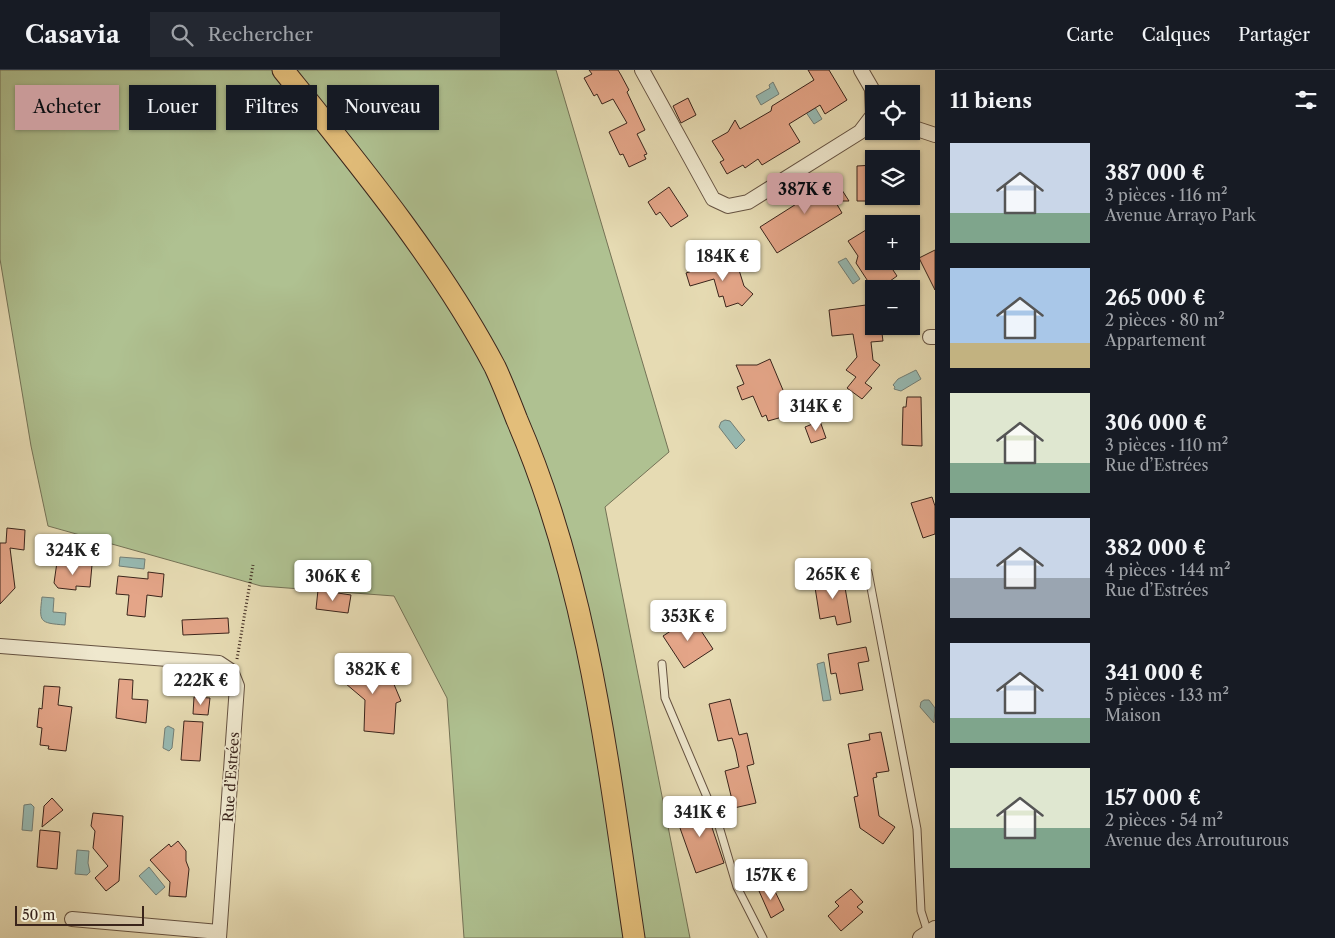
<!DOCTYPE html>
<html lang="fr">
<meta charset="utf-8">
<style>
body{margin:0;font-family:"Libre Caslon Text",serif;background:#242831;color:#f1f3f6;height:100vh;display:flex;flex-direction:column;font-size:19px;white-space:nowrap}
*{box-sizing:border-box;margin:0}
p{font-size:16px;color:#9ea1a6}
.icon{flex:none;width:28px;height:28px;fill:none;stroke:currentColor;stroke-width:2;stroke-linecap:round;stroke-linejoin:round}
.map{position:relative;flex:1;overflow:hidden}
.panel{display:flex;flex-direction:column;background:#171b24;width:400px}
.panel>*{flex:none}
.hud{position:absolute;left:15px;top:15px;width:475px;height:45px;display:flex;gap:10px}
.controls{position:absolute;left:865px;top:15px;display:grid;gap:10px}
.controls a{display:grid;place-items:center;width:55px;height:55px;border-radius:0px;background:#171b24;box-shadow:0 1px 4px #0004;font-size:25px}
.scale{position:absolute;left:15px;bottom:12px;width:129px;box-sizing:border-box;padding-left:5px;border:2px solid #3a241b;border-top:0;font-size:14px;line-height:18px;white-space:nowrap;color:#3a241b;-webkit-text-stroke:4px #efe8ce;paint-order:stroke}
.price{position:absolute;translate:-50% -42px;padding:0 11px;border-radius:5px;background:#fff;color:#222;font-size:16px;line-height:32px;filter:drop-shadow(0 1px 2px #0008)}
.price::after{content:'';position:absolute;left:50%;top:30px;width:15px;height:11px;margin-left:-8px;background:inherit;clip-path:polygon(0 0,100% 0,50% 100%)}
.price.active{background:#c59692;color:#111}
ul{padding:0;list-style:none}
li{display:flex;align-items:center;gap:15px;height:125px;padding:0 15px}
li span{display:grid;place-items:center;flex:none;width:140px;height:100px;border-radius:0px;color:#555}
li>.icon{margin-inline-start:auto}
span .icon{width:60px;height:60px;fill:#fffc;stroke-width:1}
li b{font-size:21px}
h2{display:flex;justify-content:space-between;align-items:center;height:60px;padding:0 15px;font-size:21px}
.pill{padding:0 18px;border-radius:0px;background:#171b24;box-shadow:0 1px 4px #0004;font-size:18px;line-height:45px}
.pill.active{background:#c59692;color:#111}
header{display:flex;align-items:center;gap:30px;box-sizing:border-box;height:70px;padding:0 25px;background:#171b24;border-bottom:1px solid #363941}
header strong{font-size:24px}
nav{display:flex;gap:28px;margin-inline-start:auto;font-size:18px}
.search{width:350px;height:45px;background:#242831;display:flex;align-items:center;gap:12px;box-sizing:border-box;padding:0 18px;border-radius:0px;color:#9ea1a6;font-size:19px}
main{display:flex;flex:1;min-height:0}
.map>svg:first-child{display:block}
</style>
<header>
<strong>Casavia</strong>
<div class="search"><svg class="icon" aria-label="search" viewBox="0 0 24 24"><circle cx="10" cy="10" r="6"/><path d="M15 15l6 6"/></svg>Rechercher</div>
<nav><a>Carte</a><a>Calques</a><a>Partager</a></nav>
</header>
<main>
<div class="map">
<svg width="935" height="868" viewBox="0 0 935 868">
<rect width="100%" height="100%" fill="#e6dbb3"/>
<filter id="stains"><feTurbulence type="fractalNoise" baseFrequency=".004" numOctaves="4"/><feColorMatrix values="0 0 0 0 .2 0 0 0 0 .09 0 0 0 0 .02 0 0 0 .5 -.17"/></filter>
<radialGradient id="worn" r=".72"><stop offset=".6" stop-color="#630" stop-opacity="0"/><stop offset="1" stop-color="#630" stop-opacity=".3"/></radialGradient>
<path fill="#afc191" stroke="#747256" d="M 0,0 L 556,0 L 669,382 L 605,437 L 690,868 L 464,868 L 447,628 L 394,526 L 261,516 L 48,456 L 31,376 L 0,189 Z"/>
<g fill="#97bab3" stroke="#727e76">
<path d="M 773,12 L 779,24 L 761,35 L 756,26 L 770,18 L 769,15 Z"/>
<path d="M 810,29 L 822,49 L 814,54 L 801,35 Z"/>
<path d="M 846,188 L 860,209 L 853,214 L 838,192 Z"/>
<path d="M 916,300 L 921,309 L 901,321 L 894,319 L 895,317 L 893,315 L 898,309 Z"/>
<path d="M 725,350 L 730,351 L 745,370 L 736,379 L 719,357 L 721,352 Z"/>
<path d="M 120,487 L 145,489 L 144,499 L 119,496 Z"/>
<path d="M 42,527 L 54,528 L 53,542 L 66,543 L 65,555 C 39,553 39,552 42,527 Z"/>
<path d="M 824,592 L 831,630 L 823,631 L 817,594 Z"/>
<path d="M 924,630 L 929,630 L 935,638 L 934,653 L 920,637 L 921,632 Z"/>
<path d="M 168,656 L 174,659 L 172,678 L 169,681 L 163,678 L 165,658 Z"/>
<path d="M 31,734 L 34,737 L 32,761 L 22,760 L 24,735 Z"/>
<path d="M 77,780 L 89,781 L 88,793 L 90,802 L 87,805 L 75,804 Z"/>
<path d="M 149,797 L 165,817 L 156,825 L 139,806 Z"/>
</g>
<g fill="#e4a588" stroke="#3a241b">
<path d="M 589,0 L 618,0 L 621,5 L 629,20 L 627,22 L 645,60 L 637,64 L 647,84 L 644,85 L 646,89 L 629,97 L 623,84 L 620,85 L 609,62 L 627,53 L 613,29 L 602,34 L 597,24 L 594,26 L 584,8 L 592,4 Z"/>
<path d="M 808,0 L 829,0 L 847,30 L 825,44 L 820,35 L 789,54 L 800,72 L 762,95 L 758,89 L 745,98 L 743,95 L 727,104 L 720,92 L 724,90 L 712,71 L 728,62 L 735,50 L 740,59 L 771,41 L 772,36 L 814,10 Z"/>
<path d="M 688,28 L 696,45 L 681,53 L 673,36 Z"/>
<path d="M 874,95 L 874,131 L 857,131 L 857,96 Z"/>
<path d="M 833,106 L 849,131 L 835,131 L 842,143 L 777,183 L 760,157 L 801,131 L 799,128 Z"/>
<path d="M 669,117 L 688,146 L 671,157 L 660,142 L 656,145 L 648,132 Z"/>
<path d="M 874,155 L 874,191 L 887,191 L 897,206 L 879,219 L 873,219 L 856,193 L 858,186 L 848,171 Z"/>
<path d="M 935,180 L 935,220 L 919,188 Z"/>
<path d="M 733,192 L 739,200 L 744,216 L 753,224 L 742,236 L 738,233 L 726,237 L 723,226 L 719,227 L 714,209 L 690,216 L 686,203 L 717,193 L 717,197 Z"/>
<path d="M 866,235 L 868,250 L 874,249 L 874,256 L 881,256 L 883,271 L 871,272 L 873,290 L 880,295 L 865,313 L 872,318 L 862,329 L 847,318 L 856,307 L 846,300 L 857,287 L 853,264 L 832,266 L 829,240 Z"/>
<path d="M 770,289 L 793,344 L 768,351 L 766,345 L 762,347 L 753,326 L 742,330 L 737,317 L 744,314 L 736,295 L 757,295 Z"/>
<path d="M 907,327 L 921,327 L 922,376 L 902,375 L 903,337 L 906,337 Z"/>
<path d="M 820,351 L 826,368 L 811,373 L 805,357 Z"/>
<path d="M 932,427 L 935,436 L 935,464 L 923,468 L 911,433 Z"/>
<path d="M 7,458 L 25,460 L 24,480 L 10,478 L 15,518 L 0,534 L 0,473 L 6,473 Z"/>
<path d="M 57,492 L 92,495 L 90,517 L 76,516 L 76,520 L 58,518 L 54,513 Z"/>
<path d="M 148,502 L 164,504 L 162,527 L 147,525 L 145,547 L 127,545 L 129,525 L 116,524 L 118,506 L 148,509 Z"/>
<path d="M 843,506 L 851,552 L 837,555 L 835,546 L 820,549 L 814,511 Z"/>
<path d="M 318,520 L 351,525 L 348,543 L 316,539 Z"/>
<path d="M 692,547 L 713,579 L 684,598 L 663,566 Z"/>
<path d="M 228,548 L 229,563 L 183,565 L 182,550 Z"/>
<path d="M 866,577 L 869,591 L 858,593 L 863,620 L 840,624 L 836,603 L 831,604 L 828,584 Z"/>
<path d="M 356,585 L 393,612 L 401,631 L 396,633 L 394,664 L 364,661 L 365,630 L 339,608 Z"/>
<path d="M 119,609 L 133,610 L 132,629 L 148,630 L 146,653 L 116,648 Z"/>
<path d="M 44,616 L 60,617 L 58,635 L 72,637 L 66,681 L 48,679 L 49,676 L 40,675 L 42,658 L 37,657 L 39,638 L 42,639 Z"/>
<path d="M 194,627 L 210,628 L 208,645 L 193,644 Z"/>
<path d="M 730,629 L 739,665 L 747,663 L 754,694 L 747,696 L 756,733 L 734,738 L 725,701 L 739,697 L 736,682 L 732,668 L 718,671 L 709,634 Z"/>
<path d="M 184,651 L 203,652 L 200,691 L 181,690 Z"/>
<path d="M 881,662 L 889,701 L 876,703 L 877,707 L 873,708 L 879,746 L 895,757 L 883,774 L 860,758 L 854,727 L 858,726 L 848,674 L 870,670 L 869,664 Z"/>
<path d="M 52,728 L 63,740 L 42,757 L 44,736 Z"/>
<path d="M 704,734 L 724,793 L 696,803 L 675,744 Z"/>
<path d="M 93,743 L 123,746 L 119,811 L 106,821 L 95,808 L 108,796 L 93,778 L 95,761 L 91,756 Z"/>
<path d="M 40,760 L 60,762 L 57,799 L 37,797 Z"/>
<path d="M 178,771 L 186,781 L 186,791 L 189,799 L 186,827 L 169,826 L 170,812 L 150,790 L 169,774 L 171,777 Z"/>
<path d="M 771,813 L 784,840 L 771,848 L 759,821 Z"/>
<path d="M 851,819 L 863,832 L 857,837 L 863,842 L 841,861 L 828,846 L 839,836 L 835,832 Z"/>
</g>
<g fill="none" stroke-linecap="round" stroke-linejoin="round">
<defs>
<g id="service">
<path d="M 868,502 L 917,759 L 921,841 L 928,863"/>
<path d="M 662,594 L 665,628 L 718,753 L 737,817 L 763,868"/>
</g>
<g id="minor">
<path d="M 642,0 L 713,129 L 728,136 L 748,132 L 860,62 L 873,45 L 872,19 L 861,0"/>
<path d="M 911,57 L 935,65"/>
<path d="M 930,267 L 935,267"/>
<path d="M 0,576 L 219,593 L 231,601 L 237,616 L 219,868"/>
<path d="M 72,849 L 219,862"/>
</g>
<path id="tertiary" d="M 921,868 L 935,859"/>
<path id="primary" d="M 283,0 C 358,93 439,191 495,297 C 503,314 510,332 517,350 C 588,514 608,693 634,868"/>
</defs>
<use href="#service" stroke="#655241" stroke-width="9"/>
<use href="#minor" stroke="#655241" stroke-width="16"/>
<use href="#tertiary" stroke="#655241" stroke-width="18"/>
<use href="#primary" stroke="#3a241b" stroke-width="23"/>
<path stroke="#3a241b" stroke-width="3" stroke-dasharray="1 2.5" stroke-linecap="butt" d="M 237,589 L 253,495"/>
<use href="#service" stroke="#efe8ce" stroke-width="7"/>
<use href="#minor" stroke="#efe8ce" stroke-width="14"/>
<use href="#tertiary" stroke="#efe8ce" stroke-width="16"/>
<use href="#primary" stroke="#e3be7a" stroke-width="21"/>
</g>
<g text-anchor="middle" dominant-baseline="central" stroke-width="4" stroke-linejoin="round" paint-order="stroke">
<g font-size="14" fill="#3a241b" stroke="#efe8ce">
<text transform="translate(231 707) rotate(-86)">Rue d’Estrées</text>
</g>
</g>
<rect width="100%" height="100%" filter="url(#stains)"/>
<rect width="100%" height="100%" fill="url(#worn)"/>
</svg>
<div class="controls">
<a><svg class="icon" aria-label="locate" viewBox="0 0 24 24"><circle cx="12" cy="12" r="6"/><path d="M12 2v4M12 18v4M2 12h4M18 12h4"/></svg></a>
<a><svg class="icon" aria-label="layers" viewBox="0 0 24 24"><path d="M12 4l9 5-9 5-9-5zM3 14l9 5 9-5"/></svg></a>
<a>+</a>
<a>−</a>
</div>
<div class="scale">50 m</div>
<b class="price active" style="left:805px;top:145px">387K €</b>
<b class="price" style="left:723px;top:212px">184K €</b>
<b class="price" style="left:816px;top:362px">314K €</b>
<b class="price" style="left:73px;top:506px">324K €</b>
<b class="price" style="left:833px;top:530px">265K €</b>
<b class="price" style="left:333px;top:532px">306K €</b>
<b class="price" style="left:688px;top:572px">353K €</b>
<b class="price" style="left:373px;top:625px">382K €</b>
<b class="price" style="left:201px;top:636px">222K €</b>
<b class="price" style="left:700px;top:768px">341K €</b>
<b class="price" style="left:771px;top:831px">157K €</b>
<div class="hud">
<a class="pill active">Acheter</a>
<a class="pill">Louer</a>
<a class="pill">Filtres</a>
<a class="pill">Nouveau</a>
</div>
</div>
<section class="panel">
<h2>11 biens<svg class="icon" aria-label="filters" viewBox="0 0 24 24"><path d="M4 7h16M4 17h16"/><circle cx="9" cy="7" r="2"/><circle cx="15" cy="17" r="2"/></svg></h2>
<ul>
<li><span style="background:linear-gradient(#c9d6e8 70%,#7fa58c 0)"><svg class="icon" aria-label="home" viewBox="0 0 24 24"><path d="M3 11l9-7 9 7M6 9v11h12V9"/></svg></span><div><b>387 000 €</b><p>3 pièces · 116 m²</p><p>Avenue Arrayo Park</p></div></li>
<li><span style="background:linear-gradient(#a9c7e8 75%,#c2b280 0)"><svg class="icon" aria-label="home" viewBox="0 0 24 24"><path d="M3 11l9-7 9 7M6 9v11h12V9"/></svg></span><div><b>265 000 €</b><p>2 pièces · 80 m²</p><p>Appartement</p></div></li>
<li><span style="background:linear-gradient(#dfe7d0 70%,#7fa58c 0)"><svg class="icon" aria-label="home" viewBox="0 0 24 24"><path d="M3 11l9-7 9 7M6 9v11h12V9"/></svg></span><div><b>306 000 €</b><p>3 pièces · 110 m²</p><p>Rue d’Estrées</p></div></li>
<li><span style="background:linear-gradient(#c9d6e8 60%,#9aa5b1 0)"><svg class="icon" aria-label="home" viewBox="0 0 24 24"><path d="M3 11l9-7 9 7M6 9v11h12V9"/></svg></span><div><b>382 000 €</b><p>4 pièces · 144 m²</p><p>Rue d’Estrées</p></div></li>
<li><span style="background:linear-gradient(#c9d6e8 75%,#7fa58c 0)"><svg class="icon" aria-label="home" viewBox="0 0 24 24"><path d="M3 11l9-7 9 7M6 9v11h12V9"/></svg></span><div><b>341 000 €</b><p>5 pièces · 133 m²</p><p>Maison</p></div></li>
<li><span style="background:linear-gradient(#dfe7d0 60%,#7fa58c 0)"><svg class="icon" aria-label="home" viewBox="0 0 24 24"><path d="M3 11l9-7 9 7M6 9v11h12V9"/></svg></span><div><b>157 000 €</b><p>2 pièces · 54 m²</p><p>Avenue des Arrouturous</p></div></li>
</ul>
</section>
</main>
